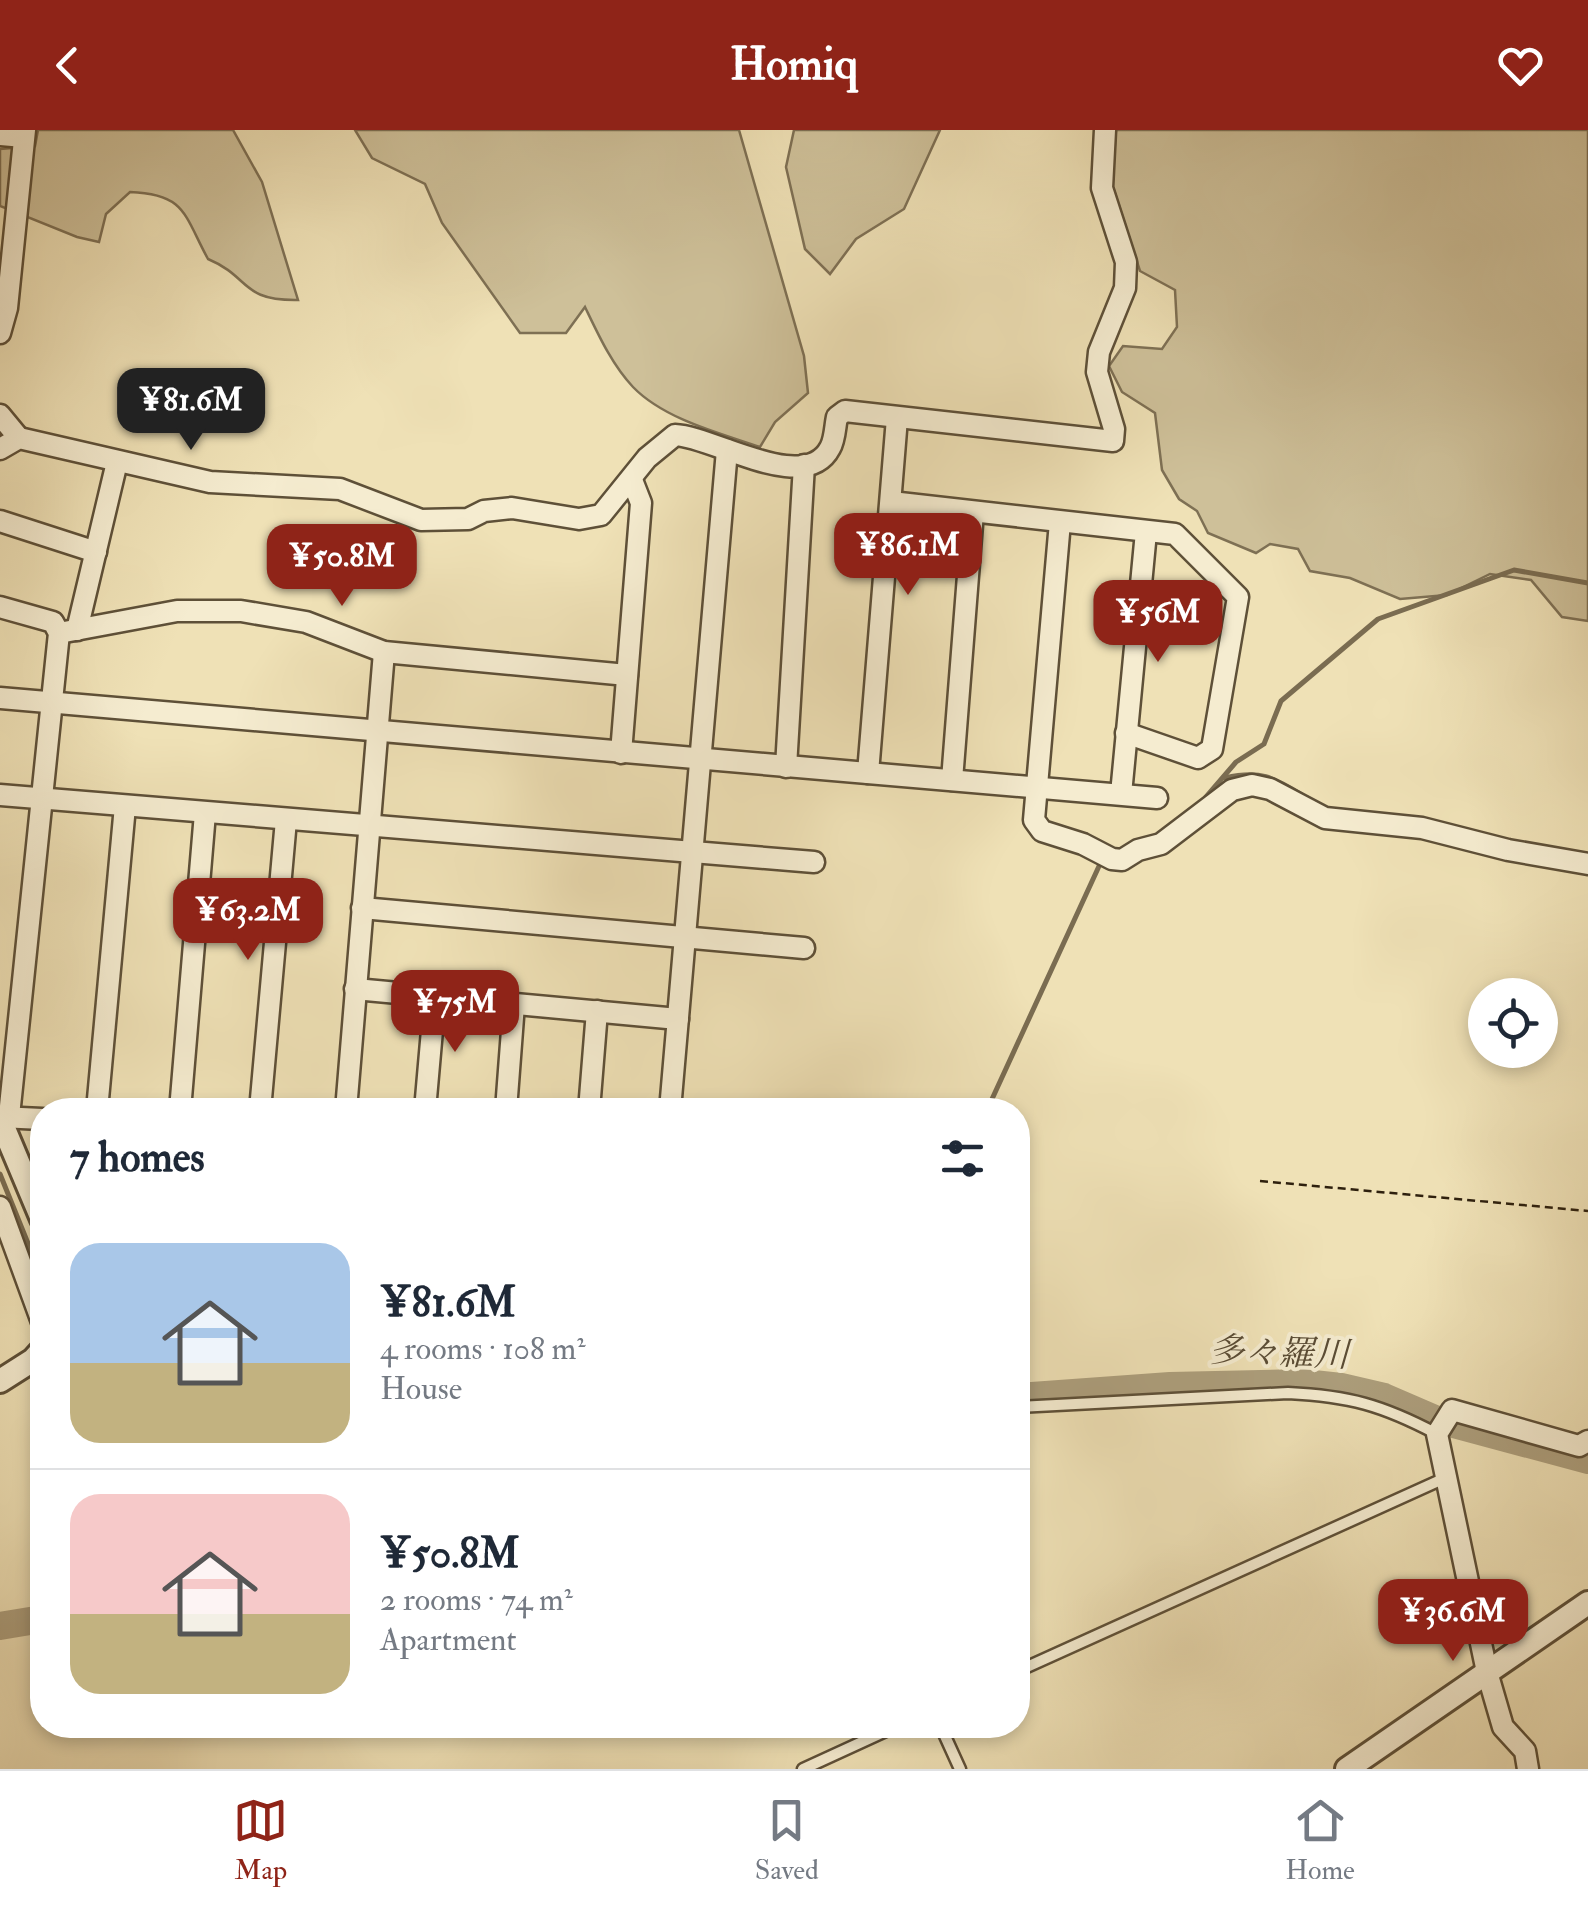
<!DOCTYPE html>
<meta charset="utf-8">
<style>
body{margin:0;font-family:"IM FELL Double Pica","Noto Serif JP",serif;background:#f2f2f3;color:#1f2937;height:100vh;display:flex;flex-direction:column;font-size:38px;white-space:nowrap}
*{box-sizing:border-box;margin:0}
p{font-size:32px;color:#747a83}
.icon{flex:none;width:55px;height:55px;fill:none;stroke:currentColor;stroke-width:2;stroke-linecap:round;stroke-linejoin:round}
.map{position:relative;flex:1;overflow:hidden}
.panel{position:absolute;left:30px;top:968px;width:1000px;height:640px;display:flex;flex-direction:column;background:#fff;border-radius:40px;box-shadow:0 5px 15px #0003}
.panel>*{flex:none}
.fabs{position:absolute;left:1468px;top:848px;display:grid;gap:20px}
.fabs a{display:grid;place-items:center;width:90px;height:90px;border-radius:50%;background:#fff;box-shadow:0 5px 15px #0003;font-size:50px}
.price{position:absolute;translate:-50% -85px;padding:0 22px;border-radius:20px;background:#8f2418;color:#fff;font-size:32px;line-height:65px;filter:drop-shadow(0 2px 5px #0008)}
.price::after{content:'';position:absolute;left:50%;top:60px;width:30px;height:22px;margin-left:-15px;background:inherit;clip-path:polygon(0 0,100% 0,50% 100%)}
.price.current{background:#222;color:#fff}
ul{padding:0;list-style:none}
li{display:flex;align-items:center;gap:30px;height:250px;padding:0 40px}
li+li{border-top:2px solid #e0e1e3}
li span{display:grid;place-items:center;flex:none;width:280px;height:200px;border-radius:30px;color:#555}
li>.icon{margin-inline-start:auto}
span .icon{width:120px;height:120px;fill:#fffc;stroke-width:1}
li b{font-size:42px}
h2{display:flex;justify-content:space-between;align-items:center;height:120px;padding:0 40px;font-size:42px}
header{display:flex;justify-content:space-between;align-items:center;height:130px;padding:0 40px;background:#8f2418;color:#fff;font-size:45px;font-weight:700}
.dock{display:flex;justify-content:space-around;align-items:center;height:140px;border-top:2px solid #e0e1e3;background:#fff;font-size:28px;color:#747a83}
.dock a{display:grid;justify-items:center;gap:5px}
.dock .current{color:#8f2418}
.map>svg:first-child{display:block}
</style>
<header><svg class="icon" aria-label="back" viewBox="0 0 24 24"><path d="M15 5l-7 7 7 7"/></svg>Homiq<svg class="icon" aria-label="heart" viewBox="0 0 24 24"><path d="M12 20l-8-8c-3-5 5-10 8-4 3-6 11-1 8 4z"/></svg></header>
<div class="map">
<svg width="1588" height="1639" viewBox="0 0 1588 1639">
<rect width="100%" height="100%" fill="#efe1b6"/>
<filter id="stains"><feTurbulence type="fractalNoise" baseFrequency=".002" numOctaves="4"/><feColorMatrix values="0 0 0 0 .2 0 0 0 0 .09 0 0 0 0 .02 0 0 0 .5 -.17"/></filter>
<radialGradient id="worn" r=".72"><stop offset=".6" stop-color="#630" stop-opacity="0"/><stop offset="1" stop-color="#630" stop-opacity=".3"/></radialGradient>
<g fill="#cec099" stroke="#7e7054" stroke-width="2.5">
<path d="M 38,0 L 233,0 L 262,52 L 298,170 C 240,171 251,147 208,129 C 184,85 186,64 130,62 L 106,84 L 99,112 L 77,107 L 0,76 L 0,19 L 35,16 Z"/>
<path d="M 355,0 L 739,0 L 804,226 L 808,263 L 775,292 L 760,317 C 719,303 664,289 633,257 C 612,235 598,204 585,177 L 566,203 L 520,203 L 442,93 L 425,54 L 372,28 Z"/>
<path d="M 794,0 L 940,0 L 904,79 L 856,109 L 830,144 L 805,119 L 786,37 Z"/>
<path d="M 1116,0 L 1588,0 L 1588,491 L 1562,487 L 1531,450 L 1490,444 L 1447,465 L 1400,469 L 1350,448 L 1310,441 L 1298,419 L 1270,414 L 1256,423 L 1208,403 L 1197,381 L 1179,369 L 1162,340 L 1155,283 L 1122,262 L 1109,236 L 1123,216 L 1162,219 L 1177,197 L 1175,160 L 1140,141 L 1112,54 Z"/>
</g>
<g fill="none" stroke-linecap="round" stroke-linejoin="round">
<g stroke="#7a6c51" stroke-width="5">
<path d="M 1225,648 C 1260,640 1273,647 1302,665"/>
<path d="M 1206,667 L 1236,632 L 1264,614 L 1281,571 L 1378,489 L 1514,440 L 1588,453"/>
<path d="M 987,980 L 1100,734 L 1105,730"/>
<path d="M 0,1044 L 42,1148"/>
</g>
<g stroke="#ad9f7d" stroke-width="28">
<path d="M 1018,1267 L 1170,1256 L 1304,1253 L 1341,1257 L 1384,1267 L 1435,1289 L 1588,1330"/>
<path d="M 0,1496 L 42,1489"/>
</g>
<defs>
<g id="service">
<path d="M 1018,1277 L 1288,1263 C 1349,1266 1382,1275 1437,1304"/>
<path d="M 1018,1541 L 1445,1348"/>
<path d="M 940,1595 L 960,1639"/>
<path d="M 803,1639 L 899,1595"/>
</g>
<g id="minor">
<path d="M 0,5 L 24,7"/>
<path d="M 0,203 L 7,178 L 25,0"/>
<path d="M 0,285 L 19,308"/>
<path d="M 0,319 L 19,308 L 210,352 L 340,359 L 421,390 L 468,389 L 484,381 L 512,378 L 579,389 L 601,385 L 647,328 L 675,305 C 712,306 805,366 830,318 C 835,310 835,296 837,287 L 845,281 L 1113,311 L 1114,299 L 1097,242 L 1099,222 L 1125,158 L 1126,132 L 1102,58 L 1105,0"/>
<path d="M 891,372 L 1175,404 L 1238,467 L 1212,619 L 1198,628 L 1126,603"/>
<path d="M 0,391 L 96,422"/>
<path d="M 1060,392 L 1034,690 L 1042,701 L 1083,714 L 1112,729 L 1122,730 L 1138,720 L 1161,714 L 1232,660 L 1252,655 L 1270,659 L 1325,688 L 1422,698 L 1508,720 L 1588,734"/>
<path d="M 0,477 L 53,492 L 59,503 L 9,986"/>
<path d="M 77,500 L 117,332"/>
<path d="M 59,503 L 177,481 L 241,481 L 306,492 L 384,522 L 627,545"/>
<path d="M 0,568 L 1157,668"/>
<path d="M 621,623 L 641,373 L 632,350"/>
<path d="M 786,637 L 804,335"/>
<path d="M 868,643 L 897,288"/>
<path d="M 952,650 L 973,382"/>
<path d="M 1121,664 L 1146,402"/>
<path d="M 0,665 L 814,732"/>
<path d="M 362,778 L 804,818"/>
<path d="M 355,859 L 678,889"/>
<path d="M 97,980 L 125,676"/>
<path d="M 180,980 L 205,683"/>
<path d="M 260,980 L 286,690"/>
<path d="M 346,980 L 384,522"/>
<path d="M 425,980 L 435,866"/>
<path d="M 506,980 L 514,874"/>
<path d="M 589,980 L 597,881"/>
<path d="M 670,980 L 727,320"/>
<path d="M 0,987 L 42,989"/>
<path d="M 0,1077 L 42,1192"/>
<path d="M 1528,1639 L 1525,1621 L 1503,1597 L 1487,1542 L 1437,1304 L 1452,1280 L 1579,1316 L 1588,1311"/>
</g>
<g id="tertiary">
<path d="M 0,989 L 42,1089"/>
<path d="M 0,1251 L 33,1230 L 42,1220"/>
<path d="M 1347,1639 L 1588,1473"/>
</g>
</defs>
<use href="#service" stroke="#5e5038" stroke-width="15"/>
<use href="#minor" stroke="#5e5038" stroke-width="25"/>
<use href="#tertiary" stroke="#5e5038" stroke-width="28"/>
<path stroke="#2e200e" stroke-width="2.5" stroke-dasharray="8 5" stroke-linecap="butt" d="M 1260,1051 L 1588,1081"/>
<use href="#service" stroke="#f5ecd0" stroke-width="10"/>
<use href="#minor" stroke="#f5ecd0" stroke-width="20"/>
<use href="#tertiary" stroke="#f5ecd0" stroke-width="22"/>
</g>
<g text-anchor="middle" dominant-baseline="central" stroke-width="8" stroke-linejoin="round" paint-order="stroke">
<g font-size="35" font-style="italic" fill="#5a4c35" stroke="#f5ecd0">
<text transform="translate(1279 1223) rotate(2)">多々羅川</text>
</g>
</g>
<rect width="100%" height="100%" filter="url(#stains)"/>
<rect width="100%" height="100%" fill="url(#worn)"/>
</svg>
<div class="fabs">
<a><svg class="icon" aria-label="locate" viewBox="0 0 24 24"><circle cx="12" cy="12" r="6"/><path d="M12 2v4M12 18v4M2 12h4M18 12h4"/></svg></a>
</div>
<b class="price current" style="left:191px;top:323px">¥81.6M</b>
<b class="price" style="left:908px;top:468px">¥86.1M</b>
<b class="price" style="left:342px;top:479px">¥50.8M</b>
<b class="price" style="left:1158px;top:535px">¥56M</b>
<b class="price" style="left:248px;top:833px">¥63.2M</b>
<b class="price" style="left:455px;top:925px">¥75M</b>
<b class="price" style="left:1453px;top:1534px">¥36.6M</b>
<section class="panel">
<h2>7 homes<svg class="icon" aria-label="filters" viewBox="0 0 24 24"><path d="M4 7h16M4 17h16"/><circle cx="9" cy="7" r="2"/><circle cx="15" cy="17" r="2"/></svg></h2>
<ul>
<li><span style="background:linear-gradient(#a9c7e8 60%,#c2b280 0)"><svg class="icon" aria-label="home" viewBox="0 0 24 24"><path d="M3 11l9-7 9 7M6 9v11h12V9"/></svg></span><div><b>¥81.6M</b><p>4 rooms · 108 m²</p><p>House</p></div></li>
<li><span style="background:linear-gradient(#f6c9c9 60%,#c2b280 0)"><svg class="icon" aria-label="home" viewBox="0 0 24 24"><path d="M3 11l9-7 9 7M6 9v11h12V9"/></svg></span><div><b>¥50.8M</b><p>2 rooms · 74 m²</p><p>Apartment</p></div></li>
</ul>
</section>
</div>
<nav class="dock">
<a class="current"><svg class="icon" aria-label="map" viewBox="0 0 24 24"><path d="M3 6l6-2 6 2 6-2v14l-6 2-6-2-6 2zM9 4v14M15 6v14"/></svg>Map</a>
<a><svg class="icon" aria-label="saved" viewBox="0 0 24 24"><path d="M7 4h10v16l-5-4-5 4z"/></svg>Saved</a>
<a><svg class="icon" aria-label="home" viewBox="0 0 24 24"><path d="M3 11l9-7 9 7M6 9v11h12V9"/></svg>Home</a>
</nav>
